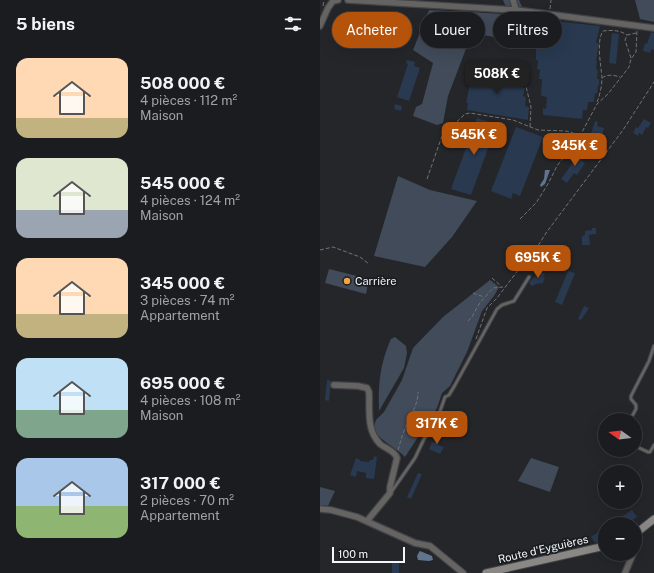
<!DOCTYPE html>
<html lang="fr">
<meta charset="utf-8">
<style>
body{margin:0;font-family:"Public Sans",sans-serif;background:#242529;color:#f1f3f6;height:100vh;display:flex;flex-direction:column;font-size:15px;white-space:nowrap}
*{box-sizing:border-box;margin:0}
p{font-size:13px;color:#a0a1a5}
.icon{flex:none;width:22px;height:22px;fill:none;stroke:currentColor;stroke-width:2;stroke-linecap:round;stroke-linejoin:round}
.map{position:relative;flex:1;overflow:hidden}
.sheet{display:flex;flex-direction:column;background:#1b1c20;width:320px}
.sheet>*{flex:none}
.guide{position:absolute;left:12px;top:12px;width:262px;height:36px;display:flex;gap:8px}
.needle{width:26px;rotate:285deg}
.tools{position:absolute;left:278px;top:413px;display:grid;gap:8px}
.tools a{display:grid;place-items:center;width:44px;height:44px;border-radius:50%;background:#1b1c20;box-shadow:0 4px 16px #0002,0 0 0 1px #393a3e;font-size:20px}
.scale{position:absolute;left:12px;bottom:10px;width:73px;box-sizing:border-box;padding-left:4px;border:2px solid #f3f5f7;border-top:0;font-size:11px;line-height:14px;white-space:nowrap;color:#f3f5f7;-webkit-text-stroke:3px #1a1d20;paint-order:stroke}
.price{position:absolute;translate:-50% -34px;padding:0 9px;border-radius:8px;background:#b45309;color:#fff;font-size:13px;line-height:26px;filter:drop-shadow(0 1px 2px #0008)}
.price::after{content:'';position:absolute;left:50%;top:24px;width:12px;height:9px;margin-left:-6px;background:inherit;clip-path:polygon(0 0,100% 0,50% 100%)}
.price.current{background:#222;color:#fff}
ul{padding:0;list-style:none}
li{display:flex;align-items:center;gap:12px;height:100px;padding:0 16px}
li span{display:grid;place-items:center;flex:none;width:112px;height:80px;border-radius:12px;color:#555}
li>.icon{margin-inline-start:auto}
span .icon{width:48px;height:48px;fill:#fffc;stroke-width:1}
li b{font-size:17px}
h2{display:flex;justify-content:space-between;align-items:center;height:48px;padding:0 16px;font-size:17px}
.pill{padding:0 14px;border-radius:18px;background:#1b1c20;box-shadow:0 4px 16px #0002,0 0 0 1px #393a3e;font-size:14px;line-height:36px}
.pill.current{background:#b45309;color:#fff}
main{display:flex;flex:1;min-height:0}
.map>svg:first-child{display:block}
</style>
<main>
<section class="sheet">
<h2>5 biens<svg class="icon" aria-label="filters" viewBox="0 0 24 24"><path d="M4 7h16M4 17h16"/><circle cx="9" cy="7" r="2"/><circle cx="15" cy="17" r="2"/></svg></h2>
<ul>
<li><span style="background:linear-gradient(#ffd9b3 75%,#c2b280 0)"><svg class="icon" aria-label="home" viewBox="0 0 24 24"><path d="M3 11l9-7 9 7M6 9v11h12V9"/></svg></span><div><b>508 000 €</b><p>4 pièces · 112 m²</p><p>Maison</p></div></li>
<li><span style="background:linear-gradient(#dfe7d0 65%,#9aa5b1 0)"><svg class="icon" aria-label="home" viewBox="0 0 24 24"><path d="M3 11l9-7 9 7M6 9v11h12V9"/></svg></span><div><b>545 000 €</b><p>4 pièces · 124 m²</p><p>Maison</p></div></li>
<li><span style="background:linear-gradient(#ffd9b3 70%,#c2b280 0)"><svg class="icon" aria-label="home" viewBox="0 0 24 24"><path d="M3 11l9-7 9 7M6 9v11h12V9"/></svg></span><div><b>345 000 €</b><p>3 pièces · 74 m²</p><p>Appartement</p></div></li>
<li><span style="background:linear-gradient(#bfe0f5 65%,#7fa58c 0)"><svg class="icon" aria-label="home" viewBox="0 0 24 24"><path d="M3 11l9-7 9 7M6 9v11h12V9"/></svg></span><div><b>695 000 €</b><p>4 pièces · 108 m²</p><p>Maison</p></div></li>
<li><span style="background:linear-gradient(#a9c7e8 60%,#8fb573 0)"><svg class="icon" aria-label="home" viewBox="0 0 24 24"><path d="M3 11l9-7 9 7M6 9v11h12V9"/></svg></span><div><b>317 000 €</b><p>2 pièces · 70 m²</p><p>Appartement</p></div></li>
</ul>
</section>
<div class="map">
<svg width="334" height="573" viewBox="0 0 334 573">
<rect width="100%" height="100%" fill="#24262a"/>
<g fill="#414b5a">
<path d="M 183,0 L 199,0 L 203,9 L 186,7 Z"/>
<path d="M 315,0 L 334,0 L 334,22 L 320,19 Z"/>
<path d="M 109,10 L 127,11 L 119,28 L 141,36 L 151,12 L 199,15 L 201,42 L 152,33 L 128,96 L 123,123 L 117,125 L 93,116 L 96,107 L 102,104 L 113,63 L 93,50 Z"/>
<path d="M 78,176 L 110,190 L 157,201 L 132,237 L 105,267 L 54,256 Z"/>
<path d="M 9,269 L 49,279 L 46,294 L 5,283 Z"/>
<path d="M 170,280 L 179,287 L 174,296 L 162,311 L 147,352 L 130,386 L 122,393 L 117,408 L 85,457 C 75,446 62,443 53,429 L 56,420 L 64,412 L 82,380 L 93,348 L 123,317 Z"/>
<path d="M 75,337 L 86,346 L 87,353 L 84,368 L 59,411 C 58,383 60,364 71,339 Z"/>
<path d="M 211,458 L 239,467 L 230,492 L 198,481 Z"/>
<path d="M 0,487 L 15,491 L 8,506 L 0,505 Z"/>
</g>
<g fill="#61748e">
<path d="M 225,170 L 230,170 L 225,184 L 221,187 L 220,185 L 224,179 Z"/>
<path d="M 100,551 L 112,556 L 113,560 L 109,561 L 98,560 L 97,556 L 99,552 Z"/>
</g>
<g fill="#283950">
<path d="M 135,14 L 142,17 L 139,31 L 131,29 Z"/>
<path d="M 215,19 L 280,26 L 276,43 L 279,43 L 276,61 L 277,61 L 276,69 L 278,70 L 277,79 L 279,79 L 279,86 L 278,85 L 277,94 L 275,93 L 274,102 L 268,102 L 267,110 L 263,110 L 262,119 L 223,115 L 223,108 L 226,109 L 227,97 L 221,96 L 222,79 L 219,79 L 220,70 L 217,69 L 218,60 L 216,60 L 216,44 L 212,43 L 213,33 L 212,33 Z"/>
<path d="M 331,32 L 334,33 L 334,50 L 331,49 L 330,53 L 323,51 L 325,43 L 327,44 Z"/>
<path d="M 292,33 L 299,34 L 296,64 L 289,63 Z"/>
<path d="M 87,60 L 95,62 L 94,66 L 100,68 L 89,101 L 77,97 L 88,64 L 86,63 Z"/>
<path d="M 153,69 L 203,78 L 202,87 L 205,88 L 203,96 L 206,97 L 205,106 L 209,107 L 208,120 L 147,110 L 148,103 L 146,103 Z"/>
<path d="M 75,104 L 82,106 L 81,111 L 74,109 Z"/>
<path d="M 157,118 L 177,124 L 151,195 L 131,189 Z"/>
<path d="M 324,119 L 331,123 L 328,128 L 326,127 L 322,135 L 319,133 L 318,136 L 313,133 L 316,127 L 318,128 Z"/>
<path d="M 275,121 L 278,122 L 277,126 L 284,128 L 282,136 L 275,134 L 274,139 L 270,137 Z"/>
<path d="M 196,127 L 223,137 L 200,196 L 193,193 L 191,199 L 171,191 Z"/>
<path d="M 263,149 L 267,151 L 261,160 L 265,163 L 257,175 L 254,173 L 247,183 L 241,179 Z"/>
<path d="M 272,228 L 276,228 L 276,234 L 269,235 L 270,245 L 262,245 L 262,236 L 265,235 L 265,231 L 272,230 Z"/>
<path d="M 239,245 L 243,251 L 237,255 L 234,263 L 224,258 L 229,250 L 231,251 Z"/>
<path d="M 220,271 L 225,274 L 223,277 L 225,278 L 222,284 L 220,283 L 211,286 L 209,282 L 216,276 L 217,277 Z"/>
<path d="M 248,271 L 255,273 L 242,305 L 235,302 Z"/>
<path d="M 264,306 L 269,308 L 261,320 L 258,319 Z"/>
<path d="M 7,380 L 11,381 L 9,401 L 5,400 Z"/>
<path d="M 122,430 L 124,431 L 118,445 L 124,447 L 120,454 L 109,449 L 112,442 L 115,443 Z"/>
<path d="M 54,456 L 57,457 L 54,479 L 46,478 L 46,473 L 37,471 L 36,477 L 30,475 L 36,458 L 40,460 L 40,461 L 49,462 L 50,460 L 53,460 Z"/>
<path d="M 98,473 L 102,474 L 91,499 L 87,497 Z"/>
<path d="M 312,510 L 317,517 L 306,524 L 304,524 L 303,522 L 300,524 L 291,524 Z"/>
<path d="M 285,527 L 285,540 L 275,543 L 271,537 Z"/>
<rect x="72" y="561" width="7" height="12"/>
</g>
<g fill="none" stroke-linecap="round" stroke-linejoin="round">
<defs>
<g id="lane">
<path d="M 310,420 L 316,409 L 316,405 L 311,399 L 311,396 L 329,361 L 334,346"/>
<path d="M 315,446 L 328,452 L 330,452 L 334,445"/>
<path d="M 72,491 L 95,458 L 104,439 L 117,420 L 125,397 L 129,395 L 135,385 L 177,309 L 182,305 L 194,301 L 209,277"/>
</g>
<g id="street">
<path d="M 28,0 L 196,10 L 334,28"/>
<path d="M 193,0 L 196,10"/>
<path d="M 0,26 L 8,8 L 13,1 L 18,0"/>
<path d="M 14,385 L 38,386 L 47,388 L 49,392 C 50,410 46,430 60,444 C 66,449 74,450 77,458 L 70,487 L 70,493 L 47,521"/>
<path d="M 0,509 L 11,510 L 37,517 L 95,543 L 110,546 L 143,573"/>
<path d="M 315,548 L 316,533"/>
<path d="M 305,573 L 313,554"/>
</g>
<g id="secondary">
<path d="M 315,534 L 334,519"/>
<path d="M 166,573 L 285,546"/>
</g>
</defs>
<use href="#lane" stroke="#414347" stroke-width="4.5"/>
<use href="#street" stroke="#414347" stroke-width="8"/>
<use href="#secondary" stroke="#414347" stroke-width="9"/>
<g stroke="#717376" stroke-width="1" stroke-dasharray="4 2" stroke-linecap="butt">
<path d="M 3,6 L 4,0"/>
<path d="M 230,9 L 231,0"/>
<path d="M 311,58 L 305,40 L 307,35 L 316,33"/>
<path d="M 202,70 L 211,107 L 210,127"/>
<path d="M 282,78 C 287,74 294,75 300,77"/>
<path d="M 277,102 C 280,95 282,85 282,78 C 281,65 276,41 283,31 C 292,30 300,30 307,35"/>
<path d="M 107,179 L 122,136 L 145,114 L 150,113 L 193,120 L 218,130 L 246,131 L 253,133 L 272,145"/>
<path d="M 200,219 L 216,203 L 228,184 L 237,166 L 261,134 L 277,104 L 288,94 L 309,67 L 311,59 L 316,52 L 317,30"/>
<path d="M 0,250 L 13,247 L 40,257 L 49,264"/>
<path d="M 172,278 L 181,286"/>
<path d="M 153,293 L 164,297"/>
<path d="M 148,321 L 152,317 L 159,304 L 173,288 L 183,287"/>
<path d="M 156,339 L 167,308 L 177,298 L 199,269 L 211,257 L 226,233 L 303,130 L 334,82"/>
<path d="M 78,450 C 80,444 81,438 84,431 C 89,418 98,406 98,392"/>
</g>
<use href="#lane" stroke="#666462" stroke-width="2.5"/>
<use href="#street" stroke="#666462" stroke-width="5.5"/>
<use href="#secondary" stroke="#8a8784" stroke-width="7"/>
</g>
<circle fill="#f0a63e" stroke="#1a1d20" stroke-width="1.5" cx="27" cy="281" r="4"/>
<g text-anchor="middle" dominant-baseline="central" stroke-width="3.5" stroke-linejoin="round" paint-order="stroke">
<g font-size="11" fill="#f3f5f7" stroke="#1a1d20" text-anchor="start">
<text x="35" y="281">Carrière</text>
</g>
<g font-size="11" fill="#f3f5f7" stroke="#1a1d20">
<text transform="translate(223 549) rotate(-13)">Route d'Eyguières</text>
</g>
</g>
</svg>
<div class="tools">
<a><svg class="needle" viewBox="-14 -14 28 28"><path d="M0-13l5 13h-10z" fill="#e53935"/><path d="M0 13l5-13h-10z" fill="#a0a1a5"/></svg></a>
<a>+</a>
<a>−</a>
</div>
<div class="scale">100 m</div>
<b class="price current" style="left:177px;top:95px">508K €</b>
<b class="price" style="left:154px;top:156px">545K €</b>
<b class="price" style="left:255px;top:167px">345K €</b>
<b class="price" style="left:218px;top:279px">695K €</b>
<b class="price" style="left:117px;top:445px">317K €</b>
<div class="guide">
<a class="pill current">Acheter</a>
<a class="pill">Louer</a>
<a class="pill">Filtres</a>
</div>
</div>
</main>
